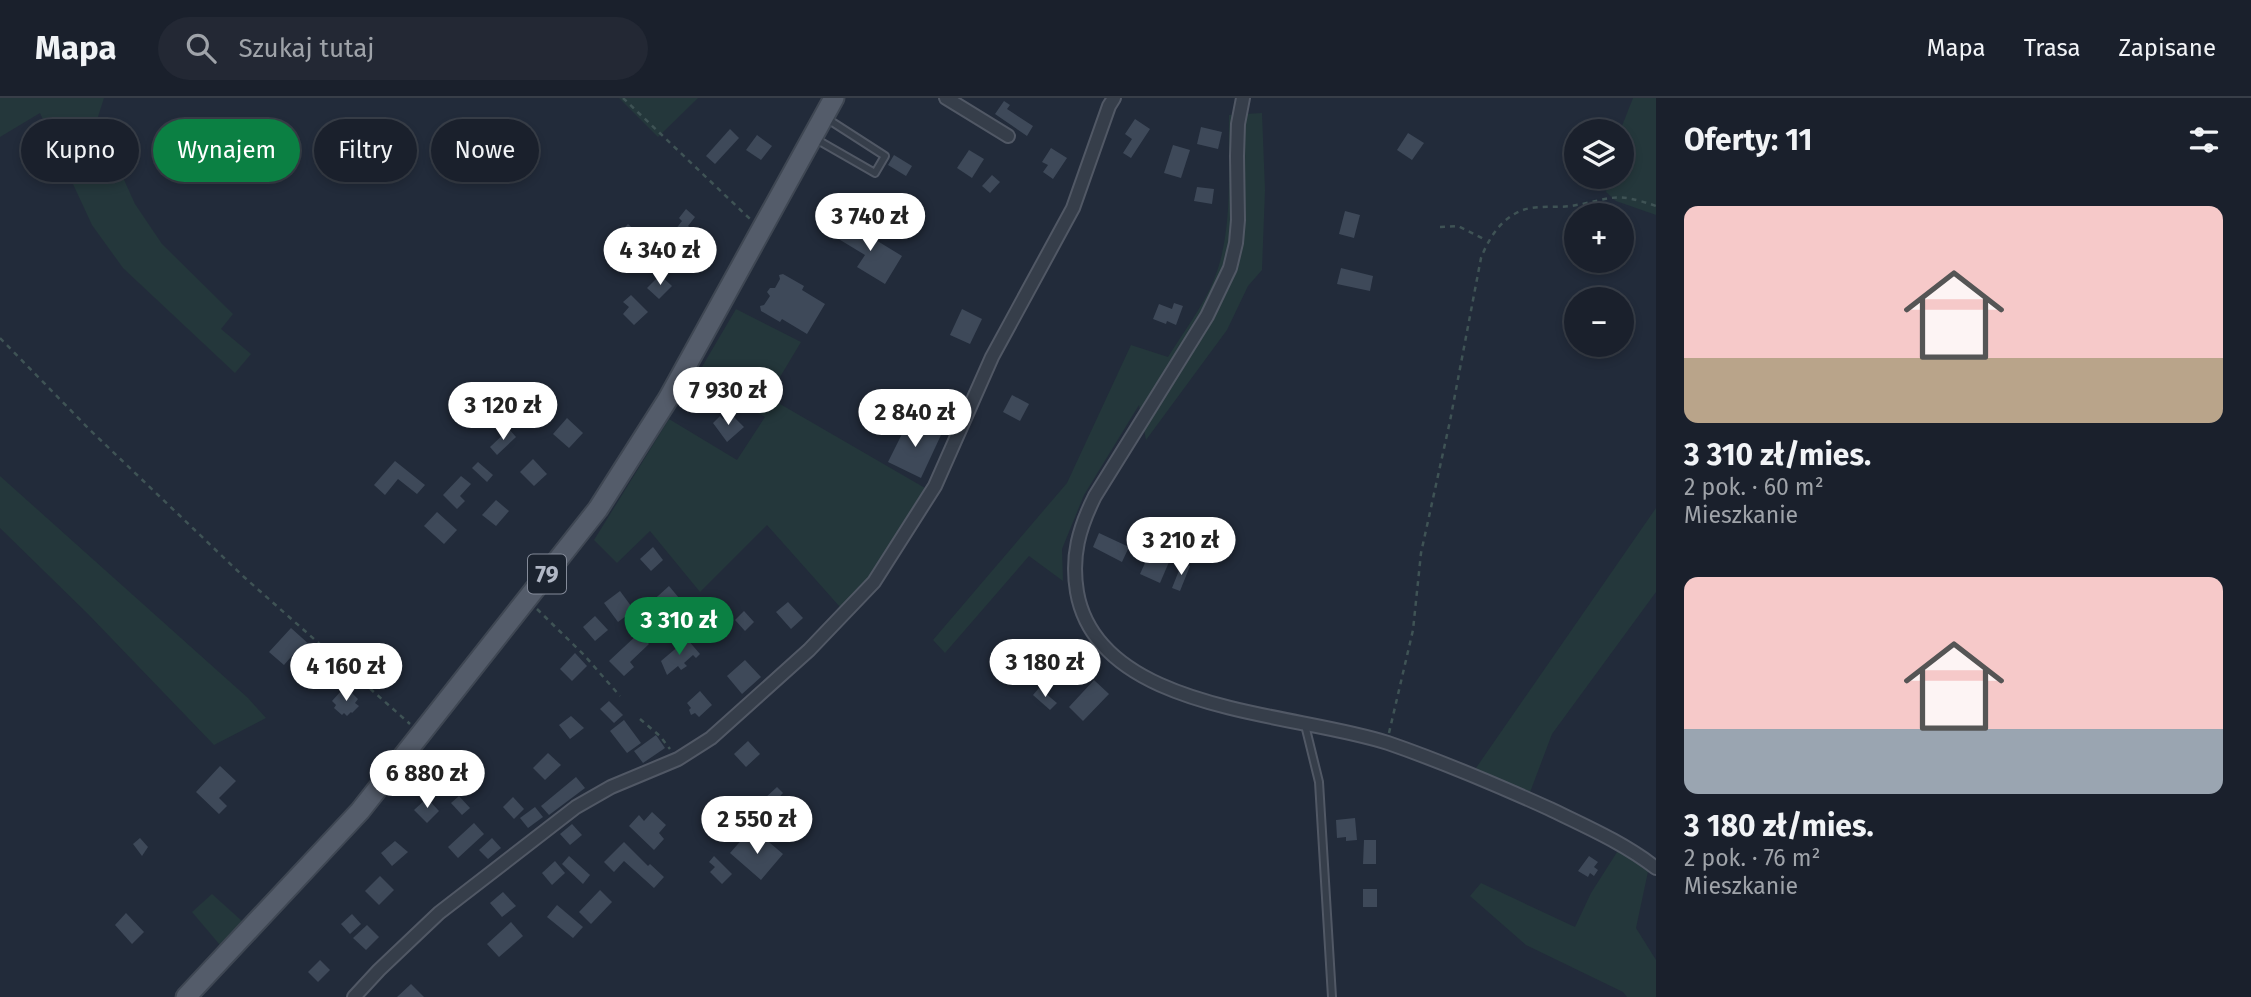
<!DOCTYPE html>
<html lang="pl">
<meta charset="utf-8">
<style>
body{margin:0;font-family:"Fira Sans",sans-serif;background:#232834;color:#f1f3f6;height:100vh;display:flex;flex-direction:column;font-size:26px;white-space:nowrap}
*{box-sizing:border-box;margin:0}
p{font-size:23px;color:#9fa3a9}
.icon{flex:none;width:38px;height:38px;fill:none;stroke:currentColor;stroke-width:2;stroke-linecap:round;stroke-linejoin:round}
.map{position:relative;flex:1;overflow:hidden}
.side{display:flex;flex-direction:column;background:#1a202c;width:595px}
.side>*{flex:none}
.top-card{position:absolute;left:21px;top:21px;width:665px;height:63px;display:flex;gap:14px}
.buttons{position:absolute;left:1564px;top:21px;display:grid;gap:14px}
.buttons a{display:grid;place-items:center;width:70px;height:70px;border-radius:50%;background:#1a202c;box-shadow:0 4px 10px #0003,0 0 0 2px #383e48;font-size:35px}
.price{position:absolute;translate:-50% -60px;padding:0 16px;border-radius:24px;background:#fff;color:#222;font-size:23px;line-height:46px;filter:drop-shadow(0 2px 4px #0008)}
.price::after{content:'';position:absolute;left:50%;top:42px;width:21px;height:16px;margin-left:-10px;background:inherit;clip-path:polygon(0 0,100% 0,50% 100%)}
.price.active{background:#0b8043;color:#fff}
ul{padding:0;list-style:none}
li{display:grid;align-content:center;gap:14px;height:371px;padding:0 28px}
li span{display:grid;place-items:center;height:217px;border-radius:14px;color:#555}
li>.icon{margin-inline-start:auto}
span .icon{width:126px;height:126px;fill:#fffc;stroke-width:1}
li b{font-size:30px}
h2{display:flex;justify-content:space-between;align-items:center;height:84px;padding:0 28px;font-size:30px}
.pill{padding:0 24px;border-radius:32px;background:#1a202c;box-shadow:0 4px 10px #0003,0 0 0 2px #383e48;font-size:24px;line-height:63px}
.pill.active{background:#0b8043;color:#fff}
header{display:flex;align-items:center;gap:42px;box-sizing:border-box;height:98px;padding:0 35px;background:#1a202c;border-bottom:2px solid #383e48}
header strong{font-size:33px}
nav{display:flex;gap:38px;margin-inline-start:auto;font-size:24px}
.search{width:490px;height:63px;background:#232834;display:flex;align-items:center;gap:18px;box-sizing:border-box;padding:0 24px;border-radius:38px;color:#9fa3a9;font-size:26px}
main{display:flex;flex:1;min-height:0}
.map>svg:first-child{display:block}
</style>
<header>
<strong>Mapa</strong>
<div class="search"><svg class="icon" aria-label="search" viewBox="0 0 24 24"><circle cx="10" cy="10" r="6"/><path d="M15 15l6 6"/></svg>Szukaj tutaj</div>
<nav><a>Mapa</a><a>Trasa</a><a>Zapisane</a></nav>
</header>
<main>
<div class="map">
<svg width="1656" height="899" viewBox="0 0 1656 899">
<rect width="100%" height="100%" fill="#222b3a"/>
<g fill="#24373b">
<path d="M 0,0 L 104,0 L 97,22 L 135,106 L 162,146 L 233,216 L 221,231 L 251,256 L 235,275 L 123,170 L 92,127 L 40,15 L 0,39 Z"/>
<path d="M 619,0 L 698,0 L 658,39 Z"/>
<path d="M 1633,0 L 1656,0 L 1656,117 L 1616,103 L 1606,94 L 1610,79 L 1622,79 L 1622,33 L 1620,33 Z"/>
<path d="M 1262,15 L 1265,92 L 1262,172 L 1248,188 L 1227,232 L 1146,342 L 1139,307 L 1084,397 L 1062,451 L 1063,483 L 1029,458 L 945,555 L 933,542 L 1067,385 L 1131,247 L 1168,259 C 1183,235 1202,210 1213,184 C 1234,135 1228,69 1229,17 Z"/>
<path d="M 736,211 L 801,244 L 768,299 L 925,390 L 871,478 L 840,509 L 767,427 L 700,494 L 650,433 L 617,465 L 594,442 L 669,321 L 737,362 L 765,319 L 696,279 Z"/>
<path d="M 0,378 L 248,600 L 266,620 L 214,647 L 88,516 L 0,430 Z"/>
<path d="M 1656,410 L 1656,494 L 1552,636 L 1529,697 L 1476,670 Z"/>
<path d="M 1619,751 L 1649,769 L 1636,830 L 1656,862 L 1656,899 L 1627,899 L 1623,894 L 1526,847 L 1470,798 L 1481,785 L 1575,829 L 1591,795 Z"/>
<path d="M 212,796 L 243,824 L 220,847 L 192,814 Z"/>
</g>
<g fill="#3e4959">
<path d="M 1004,3 L 1010,7 L 1007,11 L 1033,28 L 1027,38 L 995,16 Z"/>
<path d="M 1135,21 L 1150,31 L 1131,60 L 1123,55 L 1132,41 L 1125,36 Z"/>
<path d="M 1201,29 L 1222,34 L 1218,51 L 1197,46 Z"/>
<path d="M 730,31 L 739,40 L 715,66 L 706,58 Z"/>
<path d="M 1408,35 L 1424,45 L 1412,62 L 1397,52 Z"/>
<path d="M 757,37 L 772,48 L 761,62 L 746,52 Z"/>
<path d="M 1173,47 L 1190,52 L 1181,80 L 1164,75 Z"/>
<path d="M 1051,50 L 1067,60 L 1053,81 L 1043,74 L 1048,67 L 1042,64 Z"/>
<path d="M 969,52 L 984,61 L 972,80 L 957,70 Z"/>
<path d="M 894,57 L 912,68 L 906,78 L 888,67 Z"/>
<path d="M 992,77 L 1000,84 L 990,95 L 982,88 Z"/>
<path d="M 1197,89 L 1214,91 L 1212,106 L 1194,103 Z"/>
<path d="M 686,111 L 695,119 L 688,128 L 692,131 L 675,153 L 665,145 L 682,123 L 679,120 Z"/>
<path d="M 1345,113 L 1360,117 L 1354,140 L 1339,136 Z"/>
<path d="M 840,124 L 864,139 L 866,136 L 902,158 L 885,186 L 857,169 L 865,157 L 832,137 Z"/>
<path d="M 628,126 L 638,135 L 631,142 L 638,148 L 629,158 L 613,142 Z"/>
<path d="M 701,130 L 714,140 L 704,154 L 691,144 Z"/>
<path d="M 1341,170 L 1373,178 L 1370,193 L 1337,186 Z"/>
<path d="M 783,176 L 804,188 L 802,192 L 825,206 L 807,236 L 782,221 L 780,224 L 761,213 L 760,208 L 764,207 L 770,198 L 767,194 L 770,190 L 775,190 L 780,181 L 779,177 Z"/>
<path d="M 660,177 L 672,188 L 659,201 L 647,190 Z"/>
<path d="M 631,197 L 648,214 L 634,227 L 623,216 L 629,209 L 623,204 Z"/>
<path d="M 1174,205 L 1183,208 L 1176,227 L 1167,223 L 1166,226 L 1153,221 L 1159,206 L 1172,211 Z"/>
<path d="M 962,211 L 982,221 L 970,246 L 950,237 Z"/>
<path d="M 1012,297 L 1029,306 L 1020,323 L 1003,314 Z"/>
<path d="M 492,310 L 507,324 L 499,332 L 484,318 Z"/>
<path d="M 730,315 L 744,329 L 727,344 L 713,325 L 720,318 L 723,321 Z"/>
<path d="M 567,320 L 583,335 L 569,350 L 553,336 Z"/>
<path d="M 909,322 L 941,337 L 921,380 L 888,364 Z"/>
<path d="M 509,331 L 516,339 L 497,357 L 490,349 Z"/>
<path d="M 533,361 L 547,376 L 534,388 L 520,374 Z"/>
<path d="M 395,363 L 425,387 L 417,396 L 398,381 L 385,397 L 374,387 Z"/>
<path d="M 478,364 L 493,377 L 487,384 L 472,370 Z"/>
<path d="M 461,378 L 471,386 L 460,398 L 465,403 L 457,411 L 443,397 Z"/>
<path d="M 496,402 L 509,413 L 496,428 L 482,417 Z"/>
<path d="M 437,414 L 457,432 L 444,446 L 424,428 Z"/>
<path d="M 1099,435 L 1129,449 L 1122,464 L 1093,449 Z"/>
<path d="M 653,449 L 663,462 L 651,473 L 640,461 Z"/>
<path d="M 1149,456 L 1169,464 L 1160,485 L 1140,476 Z"/>
<path d="M 1182,465 L 1190,468 L 1180,493 L 1172,490 Z"/>
<path d="M 669,488 L 679,500 L 659,519 L 648,507 Z"/>
<path d="M 620,493 L 634,512 L 618,524 L 604,505 Z"/>
<path d="M 788,504 L 803,520 L 791,531 L 776,514 Z"/>
<path d="M 744,513 L 754,524 L 745,533 L 735,522 Z"/>
<path d="M 595,518 L 608,532 L 595,543 L 583,529 Z"/>
<path d="M 291,530 L 311,548 L 302,557 L 297,552 L 284,567 L 269,554 Z"/>
<path d="M 639,535 L 649,546 L 630,564 L 634,569 L 624,578 L 609,563 Z"/>
<path d="M 687,541 L 700,556 L 696,560 L 693,557 L 684,565 L 687,568 L 681,572 L 678,568 L 667,577 L 661,563 Z"/>
<path d="M 1044,547 L 1057,559 L 1053,564 L 1055,567 L 1050,572 L 1047,570 L 1044,574 L 1030,562 Z"/>
<path d="M 575,555 L 587,568 L 572,583 L 560,571 Z"/>
<path d="M 745,562 L 761,579 L 742,596 L 727,578 Z"/>
<path d="M 1094,582 L 1109,596 L 1083,623 L 1069,609 Z"/>
<path d="M 1039,590 L 1057,605 L 1050,612 L 1033,597 Z"/>
<path d="M 348,591 L 358,601 L 355,605 L 359,608 L 352,615 L 351,614 L 347,618 L 344,615 L 342,617 L 334,610 L 336,607 L 332,603 L 341,593 L 344,596 Z"/>
<path d="M 700,593 L 712,607 L 699,619 L 695,615 L 691,617 L 689,612 L 691,610 L 687,605 Z"/>
<path d="M 609,603 L 623,617 L 614,625 L 600,611 Z"/>
<path d="M 571,618 L 584,630 L 570,641 L 559,627 Z"/>
<path d="M 624,622 L 641,645 L 627,655 L 610,633 Z"/>
<path d="M 656,637 L 665,650 L 643,665 L 634,653 Z"/>
<path d="M 748,643 L 760,656 L 746,669 L 734,656 Z"/>
<path d="M 548,655 L 561,667 L 545,682 L 533,670 Z"/>
<path d="M 220,668 L 236,683 L 219,700 L 227,708 L 219,716 L 196,694 Z"/>
<path d="M 576,679 L 585,690 L 549,717 L 541,708 Z"/>
<path d="M 777,689 L 783,695 L 771,708 L 764,701 Z"/>
<path d="M 459,698 L 470,710 L 462,717 L 451,705 Z"/>
<path d="M 513,699 L 524,711 L 514,721 L 503,709 Z"/>
<path d="M 427,700 L 439,713 L 427,725 L 414,712 Z"/>
<path d="M 535,709 L 543,719 L 528,730 L 520,720 Z"/>
<path d="M 652,714 L 666,727 L 659,735 L 664,741 L 654,752 L 629,728 L 639,717 L 644,723 Z"/>
<path d="M 1355,720 L 1357,742 L 1346,743 L 1346,739 L 1337,740 L 1336,722 Z"/>
<path d="M 474,725 L 484,736 L 458,760 L 448,749 Z"/>
<path d="M 572,726 L 582,737 L 570,747 L 560,736 Z"/>
<path d="M 745,738 L 756,747 L 763,739 L 783,756 L 761,782 L 730,755 Z"/>
<path d="M 140,740 L 148,749 L 142,758 L 133,746 Z"/>
<path d="M 492,740 L 501,750 L 488,761 L 479,752 Z"/>
<path d="M 1364,742 L 1376,742 L 1376,766 L 1363,766 Z"/>
<path d="M 395,743 L 408,754 L 392,768 L 381,755 Z"/>
<path d="M 624,744 L 648,768 L 650,766 L 664,779 L 654,790 L 624,763 L 614,774 L 604,764 Z"/>
<path d="M 569,758 L 590,777 L 583,786 L 562,766 Z"/>
<path d="M 714,758 L 732,776 L 722,786 L 710,774 L 715,769 L 709,764 Z"/>
<path d="M 1589,758 L 1598,764 L 1594,769 L 1598,772 L 1594,778 L 1590,775 L 1588,779 L 1578,773 Z"/>
<path d="M 555,763 L 565,775 L 552,787 L 542,775 Z"/>
<path d="M 380,778 L 394,792 L 379,807 L 365,793 Z"/>
<rect x="1363" y="791" width="14" height="18"/>
<path d="M 600,792 L 612,804 L 591,826 L 579,814 Z"/>
<path d="M 503,794 L 516,808 L 502,819 L 490,805 Z"/>
<path d="M 557,807 L 583,829 L 573,840 L 547,819 Z"/>
<path d="M 126,815 L 144,834 L 132,846 L 115,827 Z"/>
<path d="M 352,816 L 361,826 L 350,836 L 341,826 Z"/>
<path d="M 511,824 L 523,838 L 499,859 L 487,846 Z"/>
<path d="M 367,827 L 379,839 L 366,852 L 353,840 Z"/>
<path d="M 320,862 L 330,872 L 318,884 L 308,874 Z"/>
<path d="M 411,886 L 424,899 L 397,899 Z"/>
</g>
<g fill="none" stroke-linecap="round" stroke-linejoin="round">
<defs>
<g id="service">
<path d="M 814,40 L 875,75 L 885,58 L 826,20"/>
<path d="M 1305,627 L 1319,684 L 1332,899"/>
</g>
<g id="minor">
<path d="M 946,0 L 1008,38"/>
<path d="M 1243,0 L 1238,26 L 1237,58 L 1238,122 L 1236,145 L 1230,170 L 1207,218 L 1095,398 C 1079,430 1071,458 1077,494 C 1098,615 1295,614 1388,645 C 1443,664 1497,687 1550,711 C 1587,729 1624,745 1656,770"/>
<path d="M 354,899 L 379,872 L 439,815 L 576,709 L 611,689 L 678,661 L 711,640 L 809,552 L 874,484 L 935,388 L 992,259 L 1073,110 L 1109,8 L 1114,0"/>
</g>
<path id="primary" d="M 186,899 L 360,713 L 598,411 L 668,301 L 834,0"/>
</defs>
<use href="#service" stroke="#515865" stroke-width="10"/>
<use href="#minor" stroke="#515865" stroke-width="16"/>
<use href="#primary" stroke="#3f4753" stroke-width="23"/>
<g stroke="#3f5355" stroke-width="2.5" stroke-dasharray="5 5" stroke-linecap="butt">
<path d="M 623,0 L 750,121"/>
<path d="M 1440,129 L 1458,128 L 1486,142"/>
<path d="M 0,240 L 90,332 L 244,479 L 410,626"/>
<path d="M 537,511 L 584,557 L 620,598"/>
<path d="M 640,621 L 660,638 L 670,651"/>
<path d="M 1389,635 L 1413,532 L 1421,455 L 1450,323 L 1481,160 C 1489,140 1501,120 1523,112 C 1537,107 1556,110 1571,108 C 1613,101 1613,93 1656,108"/>
</g>
<use href="#service" stroke="#363e4a" stroke-width="6"/>
<use href="#minor" stroke="#363e4a" stroke-width="12"/>
<use href="#primary" stroke="#545c6a" stroke-width="19"/>
</g>
<g text-anchor="middle" dominant-baseline="central" stroke-width="5" stroke-linejoin="round" paint-order="stroke">
<rect fill="#1b232f" stroke="#848b99" stroke-width="2" x="528" y="456.5" width="38" height="39" rx="5"/>
<g font-size="23" font-weight="bold" fill="#b1b8c6">
<text x="547" y="476">79</text>
</g>
</g>
</svg>
<div class="buttons">
<a><svg class="icon" aria-label="layers" viewBox="0 0 24 24"><path d="M12 4l9 5-9 5-9-5zM3 14l9 5 9-5"/></svg></a>
<a>+</a>
<a>−</a>
</div>
<b class="price" style="left:870px;top:155px">3 740 zł</b>
<b class="price" style="left:660px;top:189px">4 340 zł</b>
<b class="price" style="left:728px;top:329px">7 930 zł</b>
<b class="price" style="left:503px;top:344px">3 120 zł</b>
<b class="price" style="left:915px;top:351px">2 840 zł</b>
<b class="price" style="left:1181px;top:479px">3 210 zł</b>
<b class="price active" style="left:679px;top:559px">3 310 zł</b>
<b class="price" style="left:1045px;top:601px">3 180 zł</b>
<b class="price" style="left:346px;top:605px">4 160 zł</b>
<b class="price" style="left:427px;top:712px">6 880 zł</b>
<b class="price" style="left:757px;top:758px">2 550 zł</b>
<div class="top-card">
<a class="pill">Kupno</a>
<a class="pill active">Wynajem</a>
<a class="pill">Filtry</a>
<a class="pill">Nowe</a>
</div>
</div>
<section class="side">
<h2>Oferty: 11<svg class="icon" aria-label="filters" viewBox="0 0 24 24"><path d="M4 7h16M4 17h16"/><circle cx="9" cy="7" r="2"/><circle cx="15" cy="17" r="2"/></svg></h2>
<ul>
<li><span style="background:linear-gradient(#f6c9c9 70%,#b9a48a 0)"><svg class="icon" aria-label="home" viewBox="0 0 24 24"><path d="M3 11l9-7 9 7M6 9v11h12V9"/></svg></span><div><b>3 310 zł/mies.</b><p>2 pok. · 60 m²</p><p>Mieszkanie</p></div></li>
<li><span style="background:linear-gradient(#f6c9c9 70%,#9aa5b1 0)"><svg class="icon" aria-label="home" viewBox="0 0 24 24"><path d="M3 11l9-7 9 7M6 9v11h12V9"/></svg></span><div><b>3 180 zł/mies.</b><p>2 pok. · 76 m²</p><p>Mieszkanie</p></div></li>
</ul>
</section>
</main>
